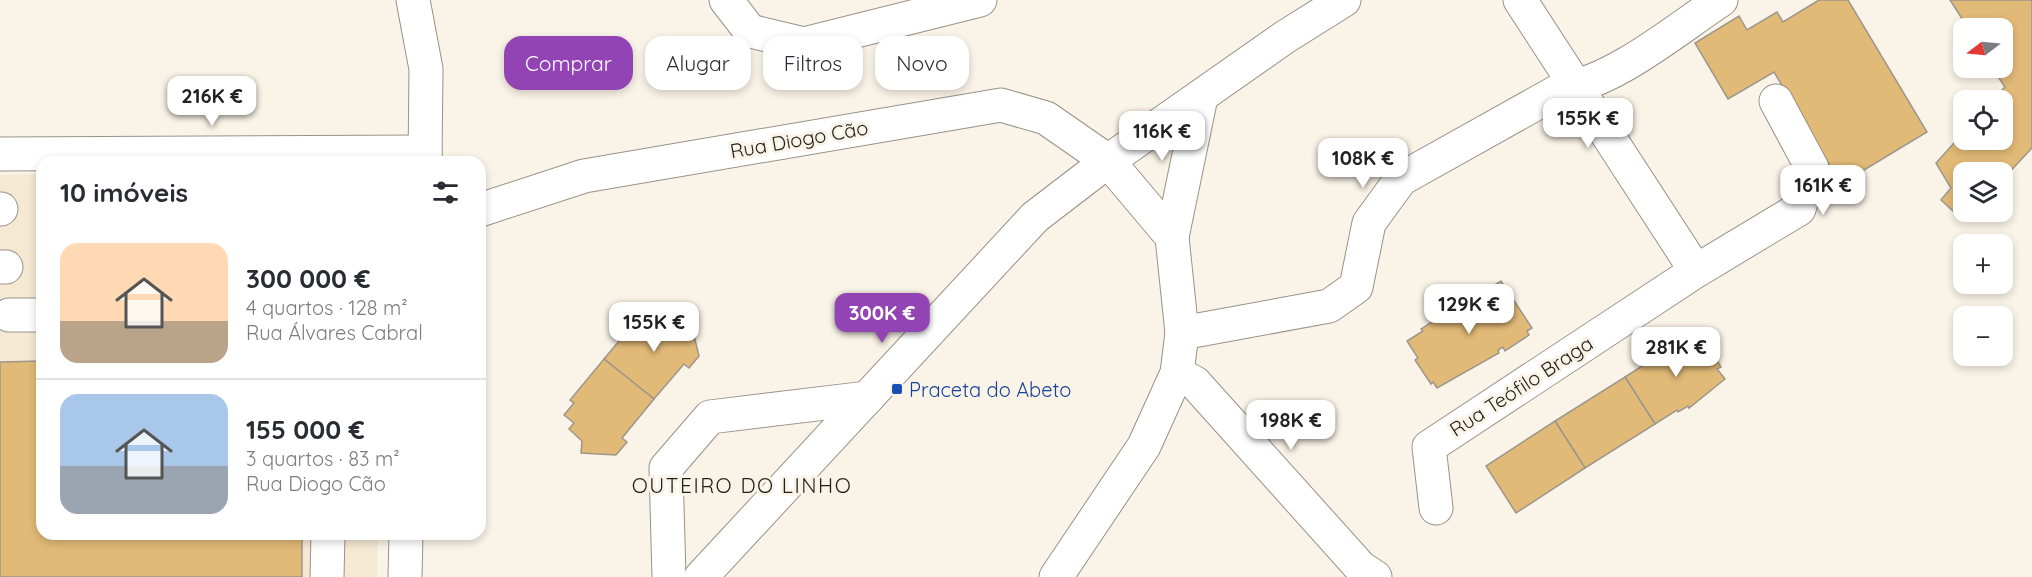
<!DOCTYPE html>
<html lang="pt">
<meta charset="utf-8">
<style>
body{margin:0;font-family:Quicksand,sans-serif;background:#f7f7f7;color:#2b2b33;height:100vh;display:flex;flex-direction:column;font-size:22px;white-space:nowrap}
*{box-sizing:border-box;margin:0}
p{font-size:20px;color:#7c7c81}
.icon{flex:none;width:33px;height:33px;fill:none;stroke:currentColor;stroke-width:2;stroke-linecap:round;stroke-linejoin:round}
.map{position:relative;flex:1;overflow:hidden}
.panel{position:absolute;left:36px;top:156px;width:450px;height:384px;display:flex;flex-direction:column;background:#fff;border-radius:18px;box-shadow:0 3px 9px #0003}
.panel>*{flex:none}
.guide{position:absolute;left:504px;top:36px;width:570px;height:54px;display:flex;gap:12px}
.needle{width:39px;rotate:254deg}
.buttons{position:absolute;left:1953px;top:18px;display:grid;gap:12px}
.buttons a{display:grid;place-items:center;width:60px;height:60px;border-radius:12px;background:#fff;box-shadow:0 3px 9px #0003;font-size:30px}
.price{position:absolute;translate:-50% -51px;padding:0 14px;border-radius:12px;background:#fff;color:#222;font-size:20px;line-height:39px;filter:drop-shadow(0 2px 3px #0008)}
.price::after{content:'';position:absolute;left:50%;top:36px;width:18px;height:14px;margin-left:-9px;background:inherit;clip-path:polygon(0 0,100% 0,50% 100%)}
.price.on{background:#9344b4;color:#fff}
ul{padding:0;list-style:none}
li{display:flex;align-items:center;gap:18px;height:150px;padding:0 24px}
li+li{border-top:2px solid #e1e1e2}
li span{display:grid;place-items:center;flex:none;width:168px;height:120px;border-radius:18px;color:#555}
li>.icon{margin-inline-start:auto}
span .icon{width:72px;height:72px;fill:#fffc;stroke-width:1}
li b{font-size:26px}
h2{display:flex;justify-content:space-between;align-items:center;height:72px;padding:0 24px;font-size:26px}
.chip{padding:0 21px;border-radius:18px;background:#fff;box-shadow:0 3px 9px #0003;font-size:21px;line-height:54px}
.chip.on{background:#9344b4;color:#fff}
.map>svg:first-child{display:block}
</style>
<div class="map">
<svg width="2032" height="577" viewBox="0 0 2032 577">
<rect width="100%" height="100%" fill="#faf3e7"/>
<path fill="#f5e9d4" d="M 38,174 L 42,183 L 42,534 L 378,534 L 377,577 L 0,577 L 0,175 Z"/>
<g fill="#e2ba77" stroke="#9d968c" stroke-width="1.5">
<path d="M 1819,0 L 1848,0 L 1927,132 L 1841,184 L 1774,72 L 1728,99 L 1695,43 L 1739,16 L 1747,30 L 1777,12 L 1783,22 Z"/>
<path d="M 1950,0 L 2032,0 L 2032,148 L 2002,180 L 2002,172 L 1964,172 L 1964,204 L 1953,211 L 1941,200 L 1951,188 L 1936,163 L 1964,132 L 1964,140 L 2002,140 L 2002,100 L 1992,100 L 2005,87 L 1992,68 L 2002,68 L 2002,28 L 1968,28 Z"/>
<path d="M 1501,281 L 1532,328 L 1527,331 L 1529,335 L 1505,351 L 1503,347 L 1498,350 L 1499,353 L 1437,388 L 1433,382 L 1431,384 L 1415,360 L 1418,358 L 1407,341 L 1423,331 L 1421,329 L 1456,306 L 1458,308 Z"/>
<path d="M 650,313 L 660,321 L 665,315 L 678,326 L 691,323 L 699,356 L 689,368 L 684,364 L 654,399 L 604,359 L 636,321 L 640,325 Z"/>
<path d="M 1693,333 L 1701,344 L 1705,341 L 1721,367 L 1717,369 L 1725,379 L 1689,408 L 1688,406 L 1678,412 L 1677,410 L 1655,424 L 1625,377 Z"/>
<path d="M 604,359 L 654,399 L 622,438 L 627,442 L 616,455 L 581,453 L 582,441 L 569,429 L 574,423 L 564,415 L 574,403 L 570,400 Z"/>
<path d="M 42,361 L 42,534 L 302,534 L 302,577 L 0,577 L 0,362 Z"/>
<path d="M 1625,377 L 1655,424 L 1585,468 L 1555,421 Z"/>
<path d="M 1555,421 L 1585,468 L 1516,513 L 1486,466 Z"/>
</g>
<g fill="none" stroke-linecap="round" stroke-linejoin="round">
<defs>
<g id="minor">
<path d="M 413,0 L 426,69 L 425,162"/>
<path d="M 726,0 L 750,31 L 804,44 L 980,0"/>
<path d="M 1520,0 L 1696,271"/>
<path d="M 0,154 L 425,152"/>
<path d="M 0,209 L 1,209"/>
<path d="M 480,210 L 584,176 L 1001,105 L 1046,118 L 1108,161 L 1172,237"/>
<path d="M 0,267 L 6,267"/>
<path d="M 9,315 L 42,315"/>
<path d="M 1182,333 L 1329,306 L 1356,287 L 1369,223 L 1401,179 L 1562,89 C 1614,82 1677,29 1721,0"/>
<path d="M 1177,373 L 1195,383 L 1361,568 L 1375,577"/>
<path d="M 1436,508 L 1429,447 L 1696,271 L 1799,209 L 1812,168 L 1776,101"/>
<path d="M 327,577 L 328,534"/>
<path d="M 405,577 L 406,534"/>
<path d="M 669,577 L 666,468 L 710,417 L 867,398"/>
<path d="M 701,577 L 1035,217 L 1108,161 L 1285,37 L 1344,0"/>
<path d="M 1056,577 L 1144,446 L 1177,373 L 1182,333 L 1172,237 L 1201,97"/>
</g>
</defs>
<use href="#minor" stroke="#999287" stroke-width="35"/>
<use href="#minor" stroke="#fff" stroke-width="33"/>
</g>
<rect fill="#1a4fb4" stroke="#faf3e7" stroke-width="2" x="891" y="383" width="12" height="12" rx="3"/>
<g text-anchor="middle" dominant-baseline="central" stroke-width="6" stroke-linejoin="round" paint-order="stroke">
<g font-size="20" fill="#211f1b" stroke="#faf3e7">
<text transform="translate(799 139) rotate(-10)">Rua Diogo Cão</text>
<text transform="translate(1521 386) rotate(-33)">Rua Teófilo Braga</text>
</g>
<g font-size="20" fill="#164399" stroke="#faf3e7" text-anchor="start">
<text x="909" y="389">Praceta do Abeto</text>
</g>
<g font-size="21" letter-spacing="1.5" fill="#211f1b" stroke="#faf3e7">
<text x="742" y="485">OUTEIRO DO LINHO</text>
</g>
</g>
</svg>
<div class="buttons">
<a><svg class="needle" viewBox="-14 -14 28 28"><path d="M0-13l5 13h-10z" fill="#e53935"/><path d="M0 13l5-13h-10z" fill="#7c7c81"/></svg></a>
<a><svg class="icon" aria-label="locate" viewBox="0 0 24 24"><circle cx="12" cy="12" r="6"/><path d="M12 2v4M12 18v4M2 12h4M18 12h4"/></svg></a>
<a><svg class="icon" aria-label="layers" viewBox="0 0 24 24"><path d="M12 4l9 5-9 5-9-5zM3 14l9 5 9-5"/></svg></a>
<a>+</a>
<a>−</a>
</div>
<b class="price" style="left:212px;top:127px">216K €</b>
<b class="price" style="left:1588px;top:149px">155K €</b>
<b class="price" style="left:1162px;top:162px">116K €</b>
<b class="price" style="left:1363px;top:189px">108K €</b>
<b class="price" style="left:1823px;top:216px">161K €</b>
<b class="price" style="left:1469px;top:335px">129K €</b>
<b class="price on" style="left:882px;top:344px">300K €</b>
<b class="price" style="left:654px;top:353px">155K €</b>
<b class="price" style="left:1676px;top:378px">281K €</b>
<b class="price" style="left:1291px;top:451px">198K €</b>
<div class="guide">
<a class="chip on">Comprar</a>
<a class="chip">Alugar</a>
<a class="chip">Filtros</a>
<a class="chip">Novo</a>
</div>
<section class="panel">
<h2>10 imóveis<svg class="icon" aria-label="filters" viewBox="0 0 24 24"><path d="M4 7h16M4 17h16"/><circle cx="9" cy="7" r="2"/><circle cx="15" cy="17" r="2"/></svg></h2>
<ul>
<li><span style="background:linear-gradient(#ffd9b3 65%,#b9a48a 0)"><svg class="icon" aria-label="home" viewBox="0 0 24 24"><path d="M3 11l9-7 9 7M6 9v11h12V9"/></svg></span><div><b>300 000 €</b><p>4 quartos · 128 m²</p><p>Rua Álvares Cabral</p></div></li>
<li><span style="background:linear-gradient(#a9c7e8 60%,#9aa5b1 0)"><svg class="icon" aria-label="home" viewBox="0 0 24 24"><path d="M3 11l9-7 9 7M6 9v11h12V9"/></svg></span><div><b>155 000 €</b><p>3 quartos · 83 m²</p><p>Rua Diogo Cão</p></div></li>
</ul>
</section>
</div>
